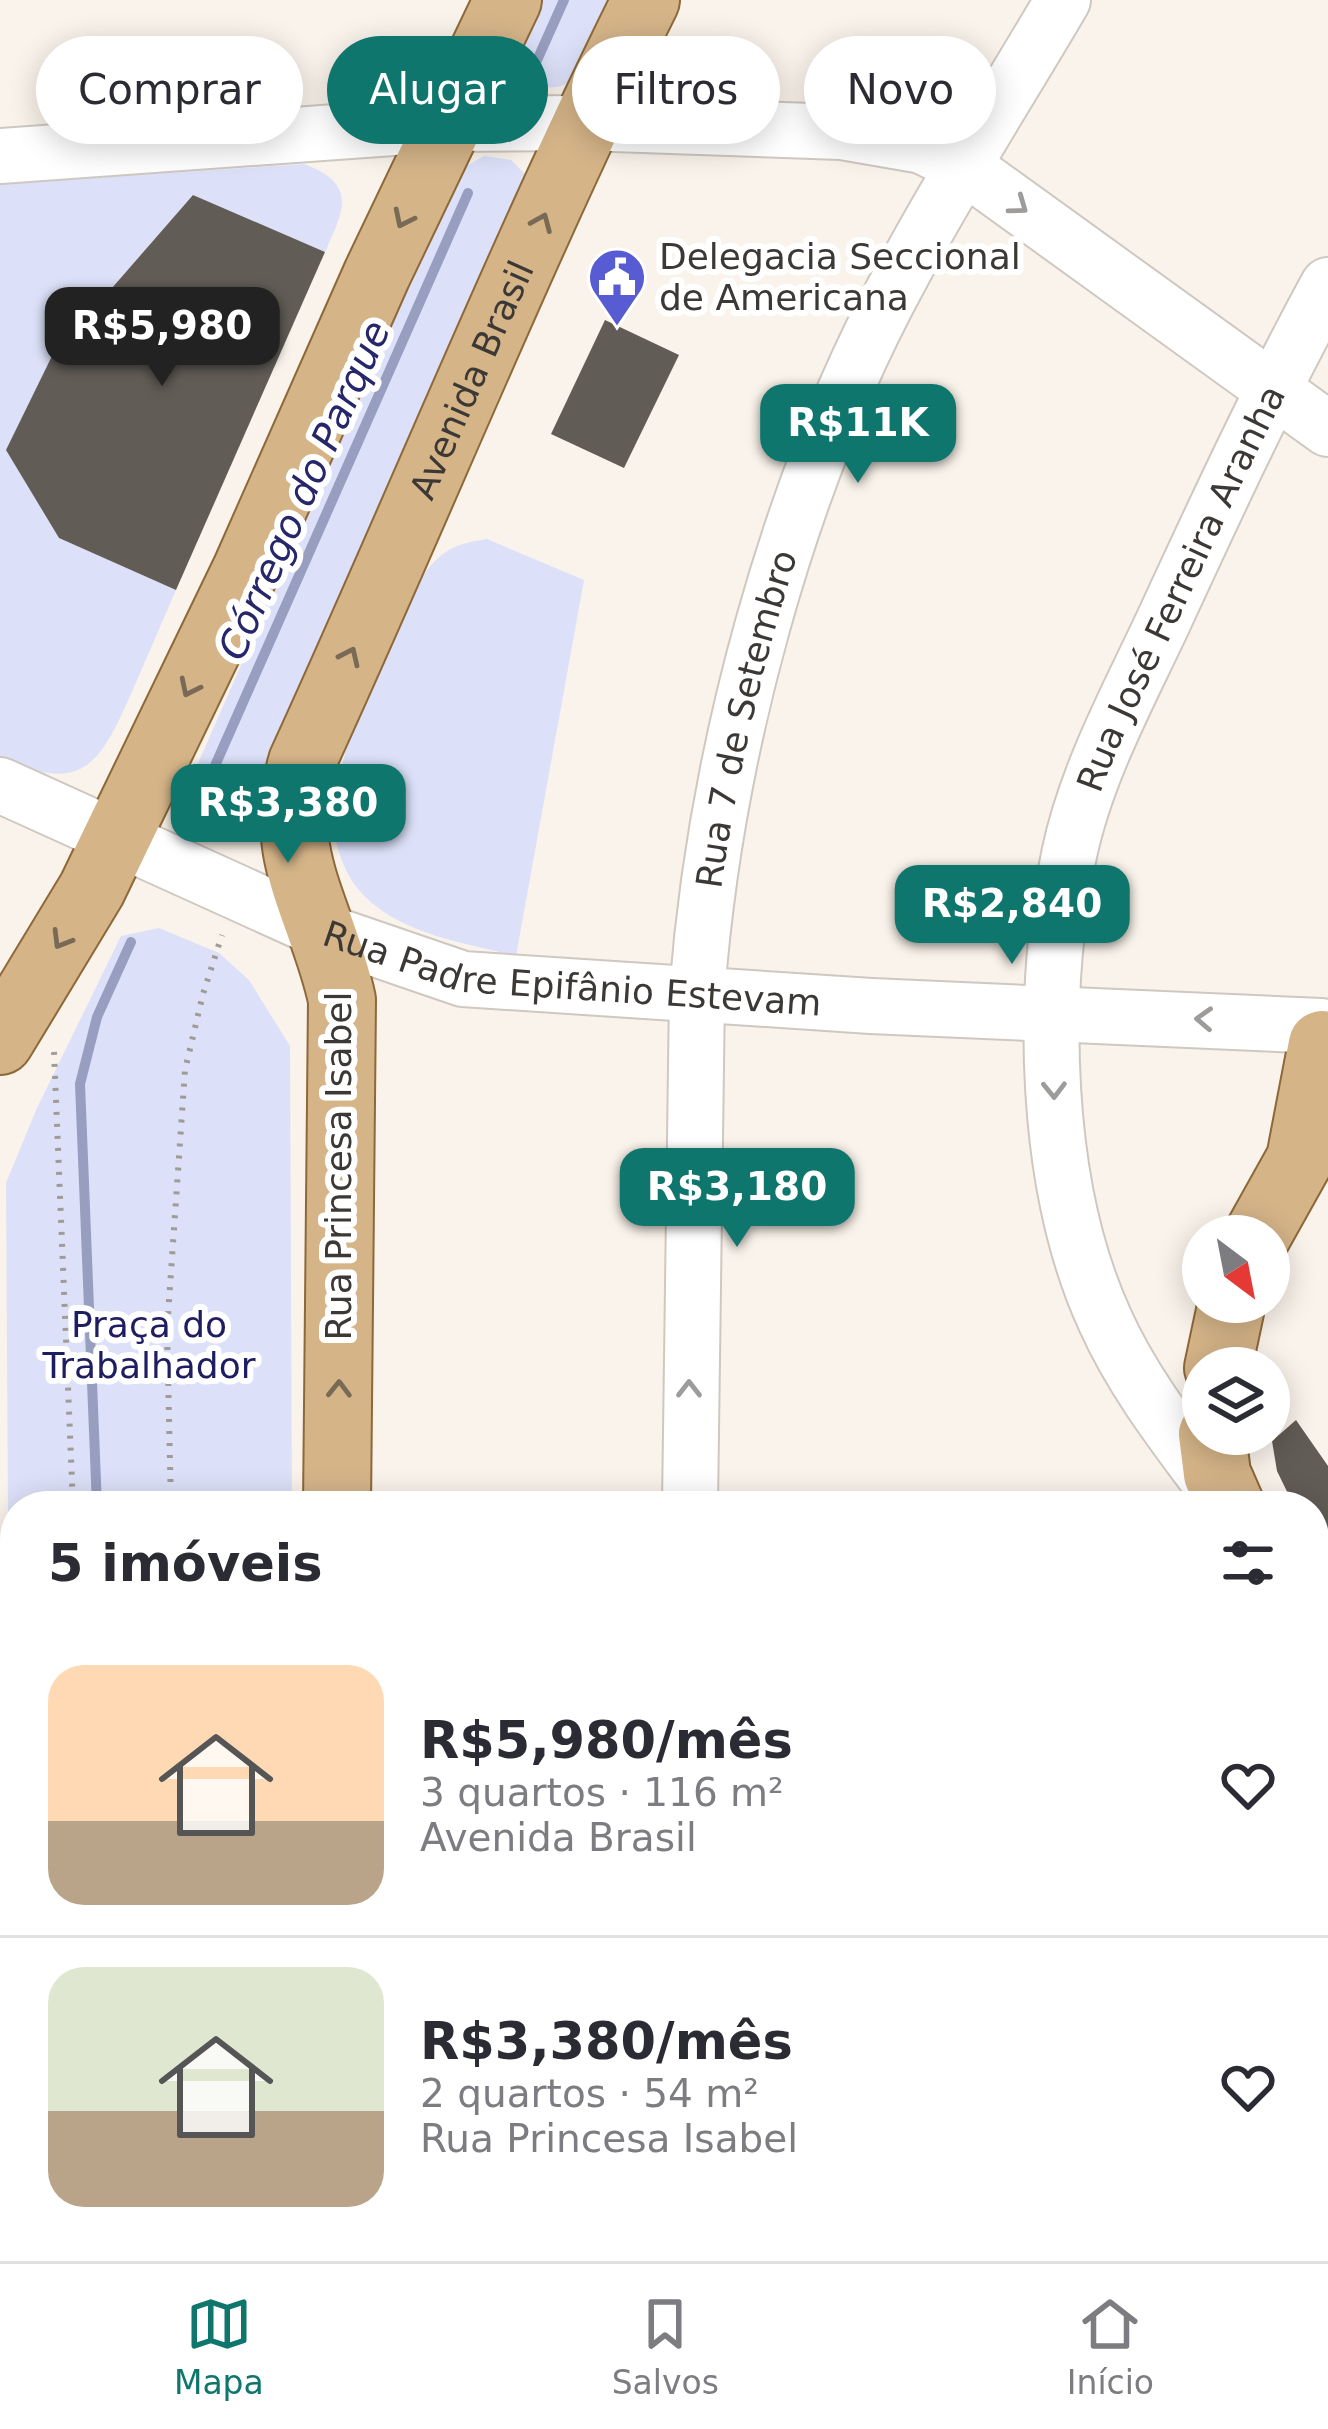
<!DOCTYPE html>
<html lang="pt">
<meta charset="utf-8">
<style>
body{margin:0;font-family:"DejaVu Sans",sans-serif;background:#f7f7f7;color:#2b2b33;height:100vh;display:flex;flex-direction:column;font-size:45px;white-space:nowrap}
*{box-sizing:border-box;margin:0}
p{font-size:39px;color:#7c7c81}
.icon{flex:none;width:66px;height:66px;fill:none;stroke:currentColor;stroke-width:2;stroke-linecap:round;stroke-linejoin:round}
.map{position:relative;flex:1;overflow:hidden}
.sheet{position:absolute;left:0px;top:1491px;width:1329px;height:771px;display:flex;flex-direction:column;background:#fff;border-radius:48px 48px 0 0;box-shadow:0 6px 30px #0003}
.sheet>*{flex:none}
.guide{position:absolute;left:36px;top:36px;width:1257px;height:108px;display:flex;gap:24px}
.needle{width:78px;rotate:148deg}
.tools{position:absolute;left:1182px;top:1215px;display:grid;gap:24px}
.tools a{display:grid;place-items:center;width:108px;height:108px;border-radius:50%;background:#fff;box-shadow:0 6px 30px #0003;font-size:60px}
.price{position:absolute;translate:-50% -102px;padding:0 27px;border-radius:24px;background:#0f766e;color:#fff;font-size:39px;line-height:78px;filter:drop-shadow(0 3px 6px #0008)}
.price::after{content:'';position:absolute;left:50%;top:72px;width:36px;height:27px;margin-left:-18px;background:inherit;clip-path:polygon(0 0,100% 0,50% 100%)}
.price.selected{background:#222;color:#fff}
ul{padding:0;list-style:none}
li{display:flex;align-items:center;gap:36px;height:300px;padding:0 48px}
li+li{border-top:3px solid #e1e1e2}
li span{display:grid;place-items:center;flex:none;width:336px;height:240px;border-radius:36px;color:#555}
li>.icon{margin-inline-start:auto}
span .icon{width:144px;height:144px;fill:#fffc;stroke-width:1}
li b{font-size:51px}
h2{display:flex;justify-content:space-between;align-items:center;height:144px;padding:0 48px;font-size:51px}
.pill{padding:0 42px;border-radius:54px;background:#fff;box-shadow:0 6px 30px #0003;font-size:42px;line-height:108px}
.pill.selected{background:#0f766e;color:#fff}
.dock{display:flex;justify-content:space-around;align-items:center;height:168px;border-top:3px solid #e1e1e2;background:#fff;font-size:33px;color:#7c7c81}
.dock a{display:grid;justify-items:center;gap:6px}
.dock .selected{color:#0f766e}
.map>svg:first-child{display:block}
</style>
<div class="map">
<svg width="1328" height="2261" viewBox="0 0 1328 2261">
<rect width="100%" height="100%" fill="#faf3eb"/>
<g fill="#dce1f9">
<path d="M 538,0 L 614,0 C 604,21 590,61 575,77 C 555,99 523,82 509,64 Z"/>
<path d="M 484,156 L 511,160 L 530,179 L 246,834 C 218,852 187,839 179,807 L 453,180 L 461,169 Z"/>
<path d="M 304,164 C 358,184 344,210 325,252 L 193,195 L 51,358 L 7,450 L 59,538 L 176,590 C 161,625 146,659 131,694 C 99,766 82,795 0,757 L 0,184 Z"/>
<path d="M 487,539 L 584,580 L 516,956 C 462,942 396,934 358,889 C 342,869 332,837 333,812 C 334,762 401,591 437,559 C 451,545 468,542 487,539 Z"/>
<path d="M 159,928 L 219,953 L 249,980 L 290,1046 L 292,1506 L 15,1506 L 15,2008 L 11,2010 L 6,1183 L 37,1108 L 121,936 Z"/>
</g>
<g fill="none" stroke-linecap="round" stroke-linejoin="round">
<g stroke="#989ebf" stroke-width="10">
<path d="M 534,67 L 564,0"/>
<path d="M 195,811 L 468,193"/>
<path d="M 97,1506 L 80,1084 L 97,1017 L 131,942"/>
</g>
</g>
<g fill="#615c55">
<path d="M 193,195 L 325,252 L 176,590 L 59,538 L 6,450 L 51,358 Z"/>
<path d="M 605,320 L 679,355 L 624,468 L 551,434 Z"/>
<path d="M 1296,1420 L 1328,1466 L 1328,1546 L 1318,1553 L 1314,1546 L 1314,1506 L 1294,1506 L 1277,1471 L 1272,1441 Z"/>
<path d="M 1136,2247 L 1310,2247 L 1322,2261 L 1128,2261 L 1124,2256 Z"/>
</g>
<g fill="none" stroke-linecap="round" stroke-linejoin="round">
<defs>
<g id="minor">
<path d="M 0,156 L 449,124 L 585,123 L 841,132 L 922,146 L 965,167 L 1328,429"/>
<path id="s1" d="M 0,785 L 320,930 L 463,979 L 871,1006 L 1321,1026"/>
<path id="s2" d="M 1224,1502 C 1181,1443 1135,1387 1105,1320 C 1044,1187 1040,998 1069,855 C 1086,773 1129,695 1164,620 C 1216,507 1268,395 1328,285"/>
<path id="s3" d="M 690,1506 L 697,993 C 715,756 787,485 901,276 C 951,182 1009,92 1063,0"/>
<path d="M 1047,2247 L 1058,2261"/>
</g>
<g id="major">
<path d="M 0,1041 L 92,889 L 117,837 L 246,570 L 377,274 L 508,0"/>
<path d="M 1257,1236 L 1300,1159 L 1322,1044"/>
<path d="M 1218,1368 L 1232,1302"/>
<path d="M 1212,1434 L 1217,1474 L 1231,1506"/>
<path id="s4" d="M 337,1506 L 342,1000 C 324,913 274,856 302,762 C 418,509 522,249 646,0"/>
<path d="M 1314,1614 L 1328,1632"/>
<path d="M 0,2086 L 15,2066"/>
<path d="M 312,2261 L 318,2247"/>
</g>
</defs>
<use href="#minor" stroke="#cec8c0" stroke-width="58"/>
<use href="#major" stroke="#8d6838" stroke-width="70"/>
<g stroke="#a19b96" stroke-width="6" stroke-dasharray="3 9" stroke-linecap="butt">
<path d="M 54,1052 L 73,1506"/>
<path d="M 171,1506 L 167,1330 L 185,1070 L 203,994 L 222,935"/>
</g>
<use href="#minor" stroke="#fff" stroke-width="54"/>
<use href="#major" stroke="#d5b488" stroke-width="66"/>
</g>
<defs><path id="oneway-chevron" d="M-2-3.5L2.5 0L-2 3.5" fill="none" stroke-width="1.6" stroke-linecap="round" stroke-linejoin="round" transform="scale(3)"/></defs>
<g stroke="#9d9c9a">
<use href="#oneway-chevron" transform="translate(1019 206) rotate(36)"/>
<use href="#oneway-chevron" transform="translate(1204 1019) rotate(-177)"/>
<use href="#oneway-chevron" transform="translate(1054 1090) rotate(89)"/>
<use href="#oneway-chevron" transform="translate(689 1389) rotate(-90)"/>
</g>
<g stroke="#796a56">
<use href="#oneway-chevron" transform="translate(403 219) rotate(116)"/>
<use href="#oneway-chevron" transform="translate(542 222) rotate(-67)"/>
<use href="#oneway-chevron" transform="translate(350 656) rotate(-65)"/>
<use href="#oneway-chevron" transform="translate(189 688) rotate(116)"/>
<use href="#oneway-chevron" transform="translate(61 940) rotate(121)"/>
<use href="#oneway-chevron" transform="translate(339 1389) rotate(-89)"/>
</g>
<defs>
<symbol id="civic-pin" viewBox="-11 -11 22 30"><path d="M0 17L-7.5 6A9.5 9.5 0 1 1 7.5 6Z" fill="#585cd3" stroke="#fff"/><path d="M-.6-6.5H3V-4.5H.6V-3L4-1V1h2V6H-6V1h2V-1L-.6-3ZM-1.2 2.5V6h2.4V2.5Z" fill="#fff"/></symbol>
</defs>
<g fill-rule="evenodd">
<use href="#civic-pin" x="584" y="244" width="66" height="90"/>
</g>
<g text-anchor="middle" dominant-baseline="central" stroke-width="12" stroke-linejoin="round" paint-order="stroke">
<g font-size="36" fill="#3b3835" stroke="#fff" text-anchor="start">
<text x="659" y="256">Delegacia Seccional<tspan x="659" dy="41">de Americana</tspan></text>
</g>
<g font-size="36" fill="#3b3835" stroke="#fff">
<text stroke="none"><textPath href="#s4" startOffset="1170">Avenida Brasil</textPath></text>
<text stroke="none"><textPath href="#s2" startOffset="981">Rua José Ferreira Aranha</textPath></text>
<text stroke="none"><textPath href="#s3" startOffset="792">Rua 7 de Setembro</textPath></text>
<text stroke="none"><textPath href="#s1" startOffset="609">Rua Padre Epifânio Estevam</textPath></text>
<text transform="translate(338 1166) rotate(-90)">Rua Princesa Isabel</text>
</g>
<g font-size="36" fill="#1f1d61" stroke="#fff">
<text x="149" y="1324">Praça do<tspan x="149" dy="41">Trabalhador</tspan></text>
</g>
<g font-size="39" font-style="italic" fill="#26266b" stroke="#fff">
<text transform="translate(304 490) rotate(-66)">Córrego do Parque</text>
</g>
</g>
</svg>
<div class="tools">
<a><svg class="needle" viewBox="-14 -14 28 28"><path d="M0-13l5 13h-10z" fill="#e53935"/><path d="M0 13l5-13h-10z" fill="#7c7c81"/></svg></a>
<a><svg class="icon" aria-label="layers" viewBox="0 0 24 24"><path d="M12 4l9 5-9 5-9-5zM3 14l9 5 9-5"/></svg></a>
</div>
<b class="price selected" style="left:162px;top:389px">R$5,980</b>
<b class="price" style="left:858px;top:486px">R$11K</b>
<b class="price" style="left:288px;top:866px">R$3,380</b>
<b class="price" style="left:1012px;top:967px">R$2,840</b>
<b class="price" style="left:737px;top:1250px">R$3,180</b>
<div class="guide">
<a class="pill">Comprar</a>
<a class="pill selected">Alugar</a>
<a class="pill">Filtros</a>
<a class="pill">Novo</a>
</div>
<section class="sheet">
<h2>5 imóveis<svg class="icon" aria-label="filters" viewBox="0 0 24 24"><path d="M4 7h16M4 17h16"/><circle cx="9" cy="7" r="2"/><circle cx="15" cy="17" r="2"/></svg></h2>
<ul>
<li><span style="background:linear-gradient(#ffd9b3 65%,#b9a48a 0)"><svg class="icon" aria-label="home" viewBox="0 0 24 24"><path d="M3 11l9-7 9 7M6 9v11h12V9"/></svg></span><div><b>R$5,980/mês</b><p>3 quartos · 116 m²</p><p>Avenida Brasil</p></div><svg class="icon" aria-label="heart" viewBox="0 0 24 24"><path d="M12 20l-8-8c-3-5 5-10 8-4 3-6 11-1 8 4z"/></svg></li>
<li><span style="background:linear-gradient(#dfe7d0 60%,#b9a48a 0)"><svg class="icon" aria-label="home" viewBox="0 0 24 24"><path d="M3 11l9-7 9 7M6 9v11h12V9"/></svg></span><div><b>R$3,380/mês</b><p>2 quartos · 54 m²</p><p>Rua Princesa Isabel</p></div><svg class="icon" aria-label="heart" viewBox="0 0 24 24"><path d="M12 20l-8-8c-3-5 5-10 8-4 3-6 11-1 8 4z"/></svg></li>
</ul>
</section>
</div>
<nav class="dock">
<a class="selected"><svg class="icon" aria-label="map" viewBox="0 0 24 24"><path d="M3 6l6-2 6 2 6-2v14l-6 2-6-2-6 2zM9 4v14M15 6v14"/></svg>Mapa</a>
<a><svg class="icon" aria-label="saved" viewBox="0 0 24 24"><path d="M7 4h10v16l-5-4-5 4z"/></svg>Salvos</a>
<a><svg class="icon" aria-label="home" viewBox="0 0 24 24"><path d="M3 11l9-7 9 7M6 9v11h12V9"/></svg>Início</a>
</nav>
